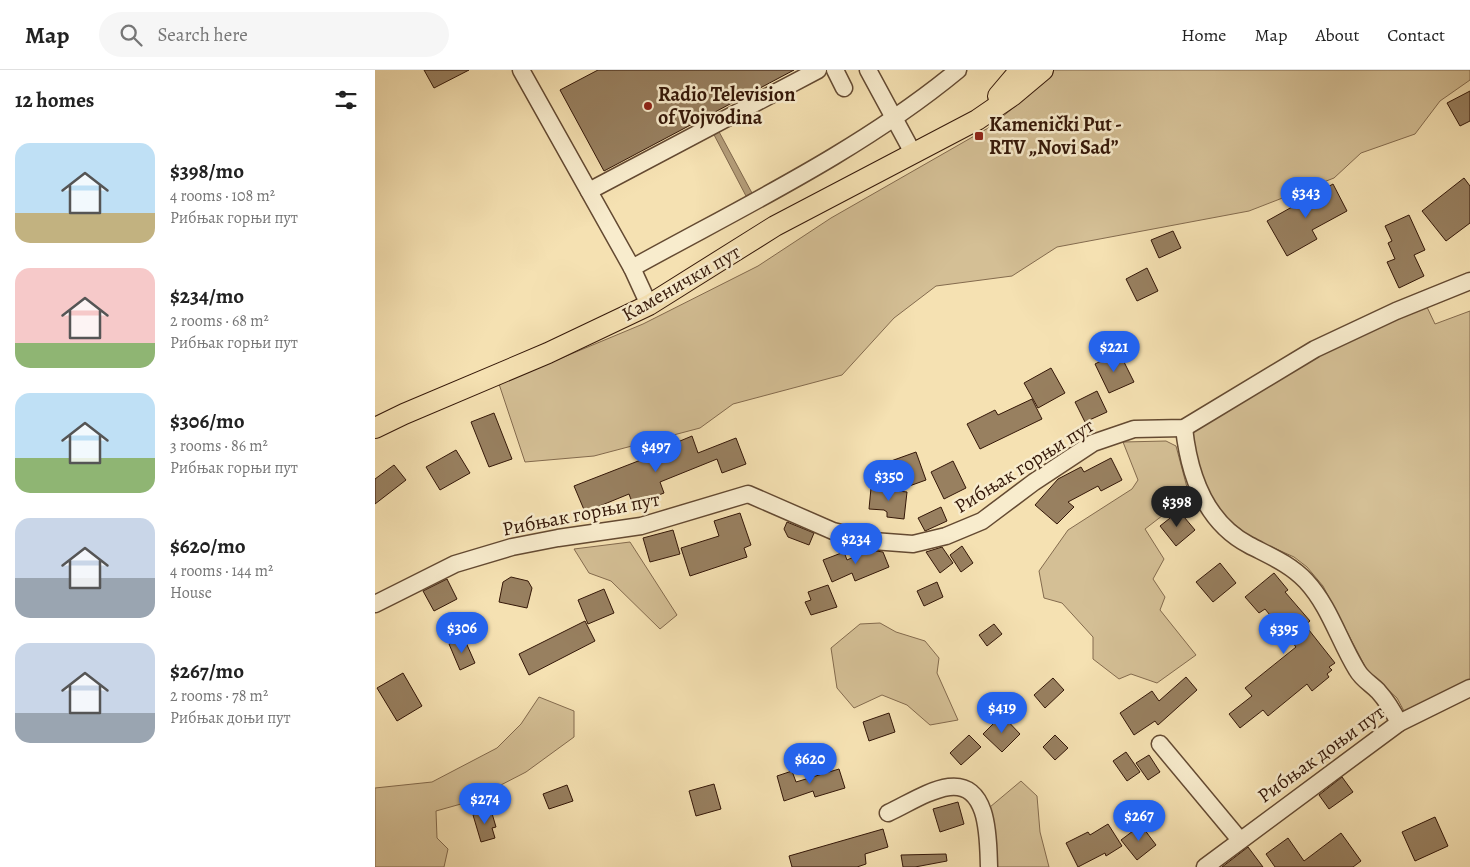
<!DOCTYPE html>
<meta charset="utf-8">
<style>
body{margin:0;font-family:Alegreya,serif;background:#f6f6f6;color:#222;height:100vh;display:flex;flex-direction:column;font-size:19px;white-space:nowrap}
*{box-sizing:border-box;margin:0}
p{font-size:16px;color:#767676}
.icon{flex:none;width:28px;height:28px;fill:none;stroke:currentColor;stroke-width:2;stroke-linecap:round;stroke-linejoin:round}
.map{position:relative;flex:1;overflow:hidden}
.details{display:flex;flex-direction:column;background:#fff;width:375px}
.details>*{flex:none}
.price{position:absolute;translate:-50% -42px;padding:0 11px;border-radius:18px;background:#2563eb;color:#fff;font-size:16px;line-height:32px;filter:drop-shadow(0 1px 2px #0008)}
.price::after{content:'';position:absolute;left:50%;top:30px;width:15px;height:11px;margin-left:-8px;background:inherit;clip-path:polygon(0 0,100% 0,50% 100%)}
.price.on{background:#222;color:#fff}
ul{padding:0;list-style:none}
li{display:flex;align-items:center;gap:15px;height:125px;padding:0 15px}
li span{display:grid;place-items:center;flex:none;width:140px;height:100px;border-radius:15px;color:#555}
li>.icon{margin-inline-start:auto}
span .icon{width:60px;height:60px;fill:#fffc;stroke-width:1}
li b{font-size:21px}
h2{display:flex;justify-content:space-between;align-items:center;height:60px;padding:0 15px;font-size:21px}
header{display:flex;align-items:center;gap:30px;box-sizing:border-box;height:70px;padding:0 25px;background:#fff;border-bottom:1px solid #e0e0e0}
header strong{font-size:24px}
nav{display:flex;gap:28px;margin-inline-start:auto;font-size:18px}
.search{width:350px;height:45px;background:#f6f6f6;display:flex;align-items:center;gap:12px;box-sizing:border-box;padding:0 18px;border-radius:28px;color:#767676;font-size:19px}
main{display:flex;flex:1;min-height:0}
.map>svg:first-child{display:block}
</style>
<header>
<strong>Map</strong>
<div class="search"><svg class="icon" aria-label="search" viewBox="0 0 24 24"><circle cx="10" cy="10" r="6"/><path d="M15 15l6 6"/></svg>Search here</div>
<nav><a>Home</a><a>Map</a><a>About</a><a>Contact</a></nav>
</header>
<main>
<section class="details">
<h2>12 homes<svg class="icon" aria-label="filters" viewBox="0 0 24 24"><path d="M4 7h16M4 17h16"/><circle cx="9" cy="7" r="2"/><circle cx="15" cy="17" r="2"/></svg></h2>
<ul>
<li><span style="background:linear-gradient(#bfe0f5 70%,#c2b280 0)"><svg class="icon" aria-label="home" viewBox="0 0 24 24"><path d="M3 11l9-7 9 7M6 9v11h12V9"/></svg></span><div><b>$398/mo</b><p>4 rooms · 108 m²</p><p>Рибњак горњи пут</p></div></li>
<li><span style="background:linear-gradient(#f6c9c9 75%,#8fb573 0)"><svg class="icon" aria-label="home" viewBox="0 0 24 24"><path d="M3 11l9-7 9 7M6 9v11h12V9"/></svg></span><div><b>$234/mo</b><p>2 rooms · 68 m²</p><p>Рибњак горњи пут</p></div></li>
<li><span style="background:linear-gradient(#bfe0f5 65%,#8fb573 0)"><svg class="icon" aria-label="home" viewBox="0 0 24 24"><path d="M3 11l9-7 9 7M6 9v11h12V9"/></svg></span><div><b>$306/mo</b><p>3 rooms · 86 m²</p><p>Рибњак горњи пут</p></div></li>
<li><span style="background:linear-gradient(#c9d6e8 60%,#9aa5b1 0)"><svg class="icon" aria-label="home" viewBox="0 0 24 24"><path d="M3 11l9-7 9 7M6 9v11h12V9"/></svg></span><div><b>$620/mo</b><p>4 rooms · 144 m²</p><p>House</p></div></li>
<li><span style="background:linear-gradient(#c9d6e8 70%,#9aa5b1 0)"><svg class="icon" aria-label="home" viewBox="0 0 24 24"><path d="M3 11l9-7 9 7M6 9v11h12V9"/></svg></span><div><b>$267/mo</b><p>2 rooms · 78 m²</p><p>Рибњак доњи пут</p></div></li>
</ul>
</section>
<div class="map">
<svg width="1095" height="797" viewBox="0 0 1095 797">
<rect width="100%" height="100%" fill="#f5e1b2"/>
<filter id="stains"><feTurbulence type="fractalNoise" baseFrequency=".004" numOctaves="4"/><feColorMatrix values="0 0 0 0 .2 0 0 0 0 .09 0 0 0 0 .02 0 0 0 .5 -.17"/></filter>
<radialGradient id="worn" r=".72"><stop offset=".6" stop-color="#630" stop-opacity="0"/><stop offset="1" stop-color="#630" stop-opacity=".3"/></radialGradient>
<g fill="#d4bf95" stroke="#846b4e">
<path d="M 676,0 L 1095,0 L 1095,10 L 1065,31 L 1040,64 L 986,83 L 959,108 L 874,141 L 682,177 L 637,206 L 561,216 L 519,248 L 467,305 L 358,334 L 325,358 L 219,386 L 150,392 L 124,314 L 268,254 L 383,196 L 456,148 L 615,57 L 649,29 Z"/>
<path d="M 1051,235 L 1060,254 L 1095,241 L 1095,610 L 1029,641 L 1022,628 L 993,602 L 948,516 L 932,497 L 919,487 L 877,468 L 842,441 L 826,406 L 816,361 L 939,286 Z"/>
<path d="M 791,371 L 801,376 L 814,425 L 770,459 L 789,489 L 778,509 L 790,527 L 785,540 L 821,585 L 782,613 L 756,604 L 744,609 L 718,589 L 718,567 L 687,533 L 669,528 L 664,501 L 693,460 L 757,419 L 763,410 L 748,372 Z"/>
<path d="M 255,472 L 302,545 L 285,559 L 236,511 L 214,503 L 199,479 Z"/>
<path d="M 505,553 L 521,562 L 550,571 L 564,588 L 562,603 L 583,650 L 555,655 L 532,635 L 507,625 L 479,638 L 462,618 L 456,578 L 485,554 Z"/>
<path d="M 164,627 L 199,641 L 199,667 L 151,702 L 93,732 L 61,741 L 62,768 L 73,779 L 69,797 L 0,797 L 0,718 L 57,712 L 122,678 L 146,654 Z"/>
<path d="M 646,711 L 662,726 L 665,762 L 674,797 L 618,797 L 615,737 Z"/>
</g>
<path fill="#b39c78" stroke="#80674b" d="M 342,58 L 377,123 L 371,126 L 337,61 Z"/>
<g fill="#988060" stroke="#341708">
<path d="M 49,0 L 94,0 L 59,18 Z"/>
<path d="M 223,0 L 419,0 L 229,101 L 185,20 Z"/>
<path d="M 1095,21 L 1095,51 L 1085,56 L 1072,33 Z"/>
<path d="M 1089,108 L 1095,116 L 1095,153 L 1071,171 L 1047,141 Z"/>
<path d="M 958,114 L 972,141 L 937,160 L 942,169 L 912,186 L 892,151 Z"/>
<path d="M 1034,145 L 1050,180 L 1039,185 L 1049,206 L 1024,218 L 1012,192 L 1020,189 L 1013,173 L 1017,171 L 1010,156 Z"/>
<path d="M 798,161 L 806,178 L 784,188 L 776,170 Z"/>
<path d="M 772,198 L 783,221 L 762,231 L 751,209 Z"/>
<path d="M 744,282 L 759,312 L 734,323 L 720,294 Z"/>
<path d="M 676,298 L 690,323 L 663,338 L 649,313 Z"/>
<path d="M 722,321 L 732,342 L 710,352 L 700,332 Z"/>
<path d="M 657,329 L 667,349 L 605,379 L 592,354 L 620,340 L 623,345 Z"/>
<path d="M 119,343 L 137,389 L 114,397 L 96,352 Z"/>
<path d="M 317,366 L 323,383 L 361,368 L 371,394 L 347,403 L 342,389 L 285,412 L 289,423 L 258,435 L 254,424 L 210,442 L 199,416 L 294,379 L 293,376 Z"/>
<path d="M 81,380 L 95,403 L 65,420 L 51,397 Z"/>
<path d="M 541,382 L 551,410 L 526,419 L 516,391 Z"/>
<path d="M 736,388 L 747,410 L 726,421 L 723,416 L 693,432 L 699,437 L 682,454 L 660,435 L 683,409 L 706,397 L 709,402 Z"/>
<path d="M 578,391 L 591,418 L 569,429 L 556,402 Z"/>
<path d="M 19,395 L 31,410 L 0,434 L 0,409 Z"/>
<path d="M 496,418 L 532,422 L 529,449 L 512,447 L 512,442 L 509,440 L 494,439 Z"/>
<path d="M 566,437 L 572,451 L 550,461 L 543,448 Z"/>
<path d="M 804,441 L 820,460 L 801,476 L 785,456 Z"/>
<path d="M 365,443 L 376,475 L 369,478 L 372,487 L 315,506 L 306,478 L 344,466 L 339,451 Z"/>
<path d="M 412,452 L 439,463 L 434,475 L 413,467 L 409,459 Z"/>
<path d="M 298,460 L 305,484 L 275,492 L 268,468 Z"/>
<path d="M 587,476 L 598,493 L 586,502 L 575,485 Z"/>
<path d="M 567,477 L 578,493 L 565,503 L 551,482 Z"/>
<path d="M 494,480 L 508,482 L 514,497 L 480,511 L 477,503 L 457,512 L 448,490 L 469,482 L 472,490 Z"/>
<path d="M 845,493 L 861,513 L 838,532 L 821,512 Z"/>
<path d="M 899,503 L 913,520 L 910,522 L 935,551 L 930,555 L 960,593 L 954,597 L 957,600 L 952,604 L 954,607 L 937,621 L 932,614 L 893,646 L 888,640 L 865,658 L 854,644 L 877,626 L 870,618 L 921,577 L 890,539 L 884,543 L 870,527 Z"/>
<path d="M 136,507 L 153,511 L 157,518 L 152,538 L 124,532 L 128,512 Z"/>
<path d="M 72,509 L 82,529 L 59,541 L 48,521 Z"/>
<path d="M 562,512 L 568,527 L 549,536 L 542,521 Z"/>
<path d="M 453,515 L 462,537 L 436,545 L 430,532 L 436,530 L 433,522 Z"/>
<path d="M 229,519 L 239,543 L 213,554 L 203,530 Z"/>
<path d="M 210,551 L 220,571 L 154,605 L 144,584 Z"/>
<path d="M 619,554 L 627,564 L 612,576 L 604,565 Z"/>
<path d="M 89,568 L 100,593 L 85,600 L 74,574 Z"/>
<path d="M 28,603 L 47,636 L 22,651 L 2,618 Z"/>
<path d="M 811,607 L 822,620 L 783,655 L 780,651 L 759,665 L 745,643 L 777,621 L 784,631 Z"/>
<path d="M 678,608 L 689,620 L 670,638 L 659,625 Z"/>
<path d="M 514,643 L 520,662 L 494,671 L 488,652 Z"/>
<path d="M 627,645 L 645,664 L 627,682 L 608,664 Z"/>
<path d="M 594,665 L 606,677 L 586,695 L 575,683 Z"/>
<path d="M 680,665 L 693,678 L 680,690 L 668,677 Z"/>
<path d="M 751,682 L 765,702 L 752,711 L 738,691 Z"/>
<path d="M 774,685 L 785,702 L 773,710 L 761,693 Z"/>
<path d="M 464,699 L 470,718 L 440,727 L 438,721 L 409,731 L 402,706 L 417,701 L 421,712 Z"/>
<path d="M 967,707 L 978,722 L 954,739 L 944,725 Z"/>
<path d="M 339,714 L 346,739 L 321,746 L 314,721 Z"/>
<path d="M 192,715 L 198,731 L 174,739 L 168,724 Z"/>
<path d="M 583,732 L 589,754 L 565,762 L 558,739 Z"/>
<path d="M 116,740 L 121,757 L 117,758 L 120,768 L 106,772 L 98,745 Z"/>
<path d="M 1060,747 L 1073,776 L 1040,791 L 1027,762 Z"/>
<path d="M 733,754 L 747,776 L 731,786 L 730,783 L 703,797 L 691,773 L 713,762 L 715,765 Z"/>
<path d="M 766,755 L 781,775 L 762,790 L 746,770 Z"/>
<path d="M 508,759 L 513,777 L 490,784 L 491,794 L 482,797 L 417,797 L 414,786 Z"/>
<path d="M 966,763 L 986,791 L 978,797 L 900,797 L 891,784 L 913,768 L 929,791 Z"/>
<path d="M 873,777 L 888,797 L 847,797 Z"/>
<path d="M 571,784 L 572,791 L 540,797 L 528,797 L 526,785 Z"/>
</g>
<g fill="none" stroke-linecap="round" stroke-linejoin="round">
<defs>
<g id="minor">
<path d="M 146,0 L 257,198 L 274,235"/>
<path d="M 460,0 L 469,18"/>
<path d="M 493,0 L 538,83"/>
<path d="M 214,121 L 443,0"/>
<path d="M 257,198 C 367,137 485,81 583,0"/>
<path d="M 809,358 C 814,404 830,452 874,475 C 895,486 915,494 931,511 C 955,537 964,571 982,600 C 987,609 996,614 1003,621 C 1012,631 1018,641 1024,653"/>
<path d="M 0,534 L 80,494 L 137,477 L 183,468 L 266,456 L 373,424 L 458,461 L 498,471 L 538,474 L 571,466 L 607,451 L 659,412 L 718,373 L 759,359 L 809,358 L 940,279 L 1021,241 L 1095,211"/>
<path d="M 785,674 L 865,770"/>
<path d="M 513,743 C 531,735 553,720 574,717 C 615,712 613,771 614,797"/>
<path d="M 830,797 L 1024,653 L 1095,618"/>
</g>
<g id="major">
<path d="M 623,26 L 645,0"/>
<path d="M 0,358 L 29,344 L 173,283 L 274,235 L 400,156 L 602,50 L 637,26 L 668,0"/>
</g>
</defs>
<use href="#minor" stroke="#644a32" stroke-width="19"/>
<use href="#major" stroke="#341708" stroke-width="22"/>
<use href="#minor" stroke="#f8eccd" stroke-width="16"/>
<use href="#major" stroke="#f5e1b2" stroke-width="20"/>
</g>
<g fill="#8f2418" stroke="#f8eccd" stroke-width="2">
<circle cx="273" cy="36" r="5"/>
<rect x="599" y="61" width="10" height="10" rx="2.5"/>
</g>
<g text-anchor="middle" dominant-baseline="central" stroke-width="5" stroke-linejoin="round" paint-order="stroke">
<g font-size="20" font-weight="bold" fill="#341708" stroke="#f8eccd" text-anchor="start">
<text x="283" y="24">Radio Television<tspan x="283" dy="23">of Vojvodina</tspan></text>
<text x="614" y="54">Kamenički Put -<tspan x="614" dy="23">RTV „Novi Sad”</tspan></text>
</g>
<g font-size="20" fill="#341708" stroke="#f8eccd">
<text transform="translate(306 213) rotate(-30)">Каменички пут</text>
<text transform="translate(649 396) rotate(-32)">Рибњак горњи пут</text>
<text transform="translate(206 444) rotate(-11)">Рибњак горњи пут</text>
<text transform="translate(946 684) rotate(-36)">Рибњак доњи пут</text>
</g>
</g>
<rect width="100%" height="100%" filter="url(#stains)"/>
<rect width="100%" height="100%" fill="url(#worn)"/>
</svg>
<b class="price" style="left:931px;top:149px">$343</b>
<b class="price" style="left:739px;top:303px">$221</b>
<b class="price" style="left:281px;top:403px">$497</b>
<b class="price" style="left:514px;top:432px">$350</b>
<b class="price on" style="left:802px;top:458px">$398</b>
<b class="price" style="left:481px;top:495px">$234</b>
<b class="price" style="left:87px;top:584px">$306</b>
<b class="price" style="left:909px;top:585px">$395</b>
<b class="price" style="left:627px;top:664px">$419</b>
<b class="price" style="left:435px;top:715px">$620</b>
<b class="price" style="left:110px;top:755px">$274</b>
<b class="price" style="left:764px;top:772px">$267</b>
</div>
</main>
